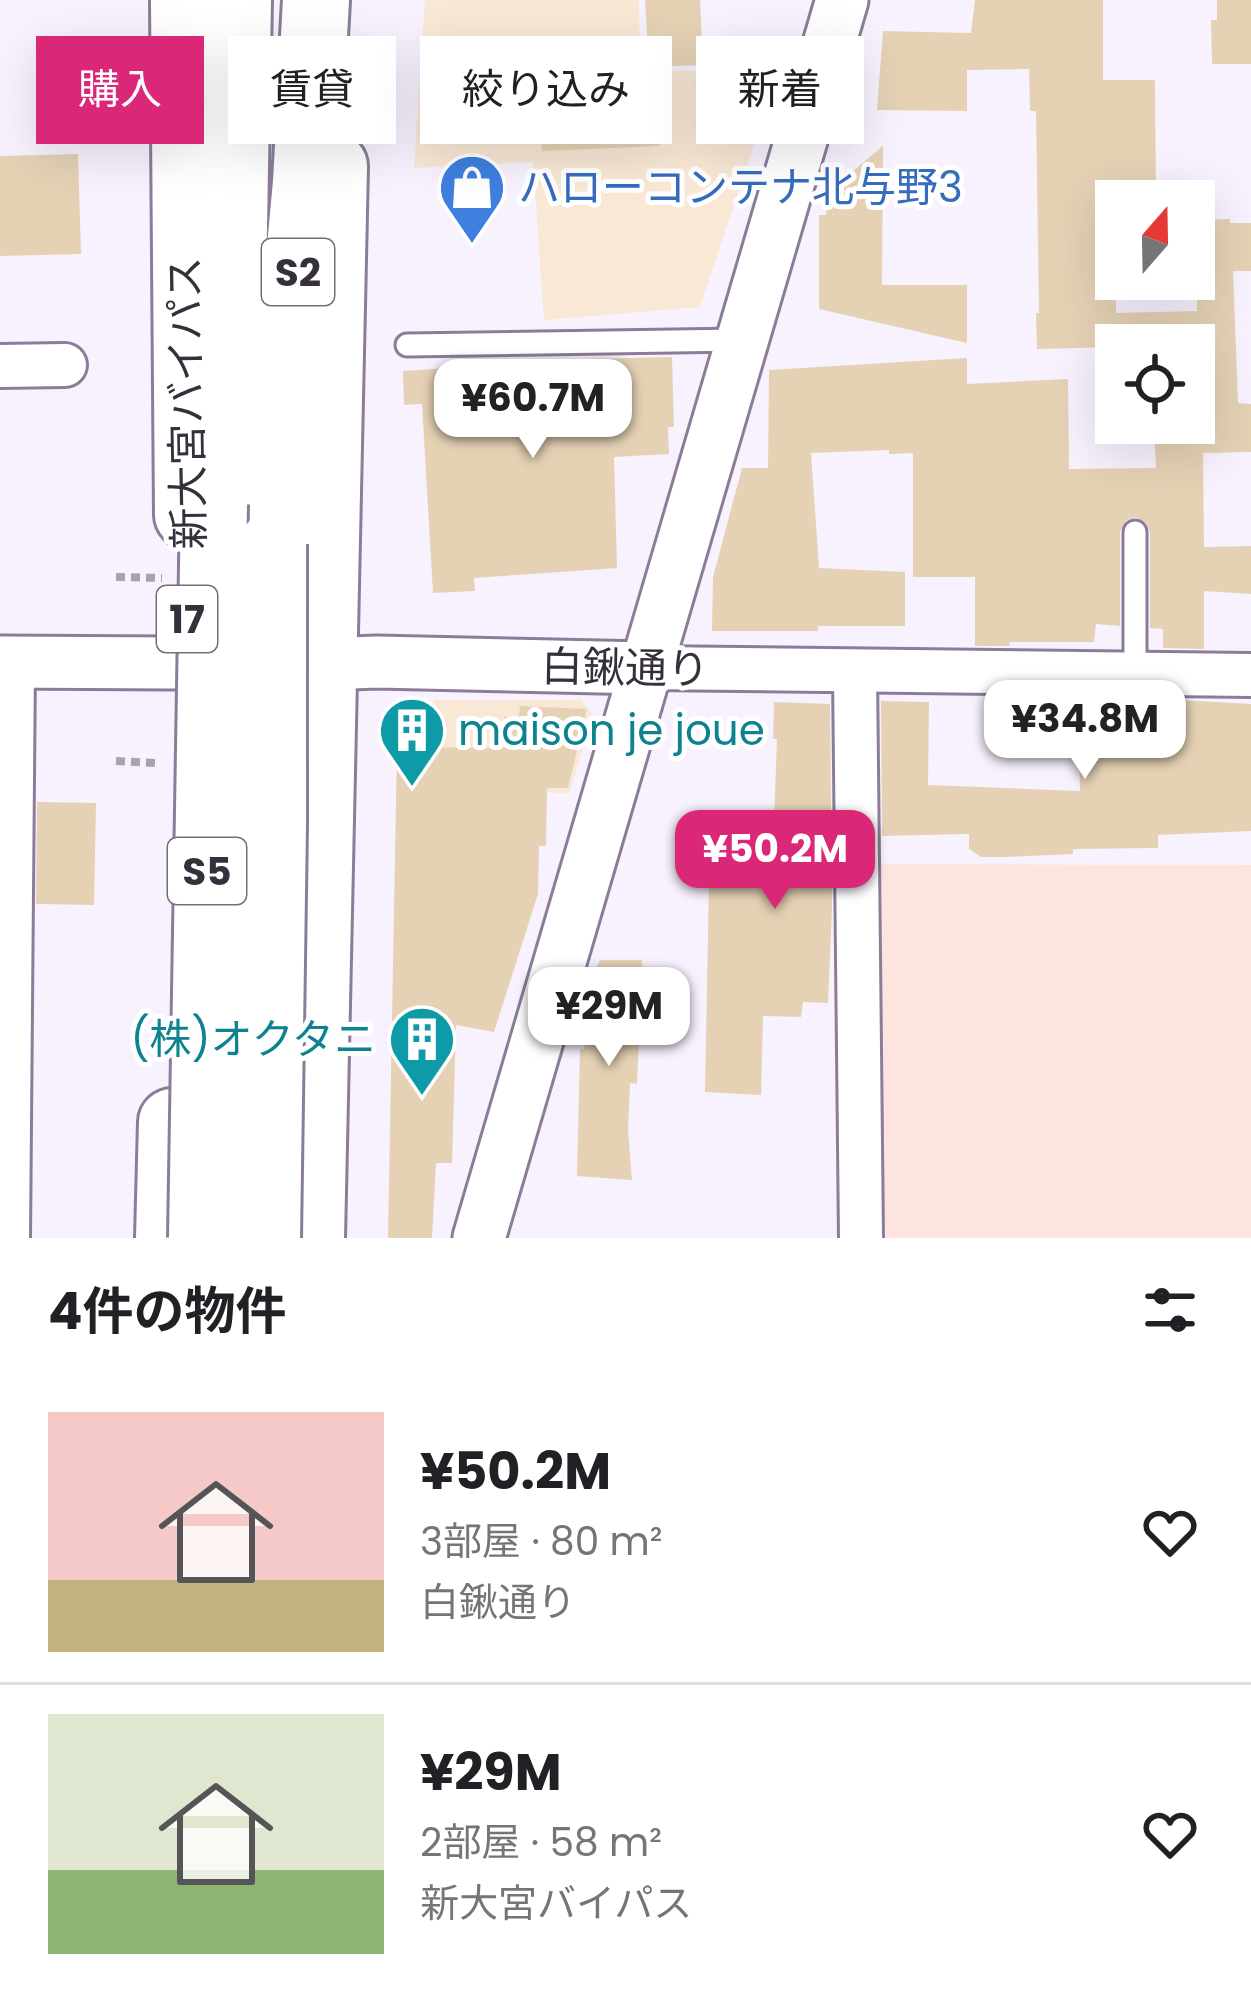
<!DOCTYPE html>
<html lang="ja">
<meta charset="utf-8">
<style>
body{margin:0;font-family:Poppins,"Noto Sans JP",sans-serif;background:#f2f2f2;color:#202124;height:100vh;display:flex;flex-direction:column;font-size:45px;white-space:nowrap}
*{box-sizing:border-box;margin:0}
p{font-size:39px;color:#757577}
.icon{flex:none;width:66px;height:66px;fill:none;stroke:currentColor;stroke-width:2;stroke-linecap:round;stroke-linejoin:round}
.map{position:relative;height:1238px;overflow:hidden}
.drawer{display:flex;flex-direction:column;background:#fff;flex:1}
.drawer>*{flex:none}
.top-card{position:absolute;left:36px;top:36px;width:1179px;height:108px;display:flex;gap:24px}
.needle{width:78px;rotate:20deg}
.buttons{position:absolute;left:1095px;top:180px;display:grid;gap:24px}
.buttons a{display:grid;place-items:center;width:120px;height:120px;border-radius:0px;background:#fff;box-shadow:0 12px 48px #0002;font-size:60px}
.price{position:absolute;translate:-50% -102px;padding:0 27px;border-radius:24px;background:#fff;color:#222;font-size:39px;line-height:78px;filter:drop-shadow(0 3px 6px #0008)}
.price::after{content:'';position:absolute;left:50%;top:72px;width:36px;height:27px;margin-left:-18px;background:inherit;clip-path:polygon(0 0,100% 0,50% 100%)}
.price.current{background:#db2777;color:#fff}
ul{padding:0;list-style:none}
li{display:flex;align-items:center;gap:36px;height:300px;padding:0 48px}
li+li{border-top:3px solid #e0e0e0}
li span{display:grid;place-items:center;flex:none;width:336px;height:240px;border-radius:0px;color:#555}
li>.icon{margin-inline-start:auto}
span .icon{width:144px;height:144px;fill:#fffc;stroke-width:1}
li b{font-size:51px}
h2{display:flex;justify-content:space-between;align-items:center;height:144px;padding:0 48px;font-size:51px}
.pill{padding:0 42px;border-radius:0px;background:#fff;box-shadow:0 12px 48px #0002;font-size:42px;line-height:108px}
.pill.current{background:#db2777;color:#fff}
.map>svg:first-child{display:block}
</style>
<div class="map">
<svg width="1251" height="1238" viewBox="0 0 1251 1238">
<rect width="100%" height="100%" fill="#f8f2fe"/>
<g fill="#f8e8d5">
<path d="M 425,0 L 639,0 L 640,71 L 779,70 L 700,307 L 544,320 L 533,162 L 414,168 Z"/>
<path d="M 433,700 L 581,700 L 593,715 L 569,793 L 431,790 Z"/>
</g>
<path fill="#fee4df" d="M 872,864 L 1251,865 L 1251,1238 L 883,1238 L 882,1015 L 873,1014 Z"/>
<g fill="#e5d2b5">
<path d="M 645,0 L 700,0 L 703,65 L 649,67 Z"/>
<path d="M 975,0 L 1103,0 L 1103,80 L 1155,80 L 1156,201 L 1116,201 L 1116,313 L 1197,311 L 1196,220 L 1230,219 L 1230,223 L 1251,223 L 1251,271 L 1233,271 L 1238,403 L 1251,404 L 1251,452 L 1203,453 L 1204,547 L 1251,546 L 1251,594 L 1204,591 L 1204,649 L 1163,648 L 1163,629 L 1150,628 L 1150,532 L 1147,524 L 1136,517 L 1127,520 L 1120,531 L 1120,626 L 1096,624 L 1094,642 L 1010,642 L 1009,646 L 975,646 L 975,577 L 913,577 L 913,453 L 889,454 L 889,450 L 811,453 L 819,568 L 905,572 L 905,626 L 818,626 L 818,631 L 712,631 L 713,577 L 742,468 L 768,468 L 769,370 L 967,358 L 967,384 L 1068,379 L 1069,469 L 1156,468 L 1154,423 L 1194,423 L 1194,345 L 1037,349 L 1036,313 L 1039,313 L 1036,111 L 1030,111 L 1029,69 L 967,70 L 967,111 L 877,110 L 883,31 L 971,33 Z"/>
<path d="M 1217,0 L 1251,0 L 1251,64 L 1212,64 L 1211,20 L 1217,20 Z"/>
<path d="M 655,93 L 660,146 L 542,151 L 537,100 Z"/>
<path d="M 883,146 L 882,285 L 967,285 L 967,343 L 819,309 L 819,215 L 826,215 L 829,191 Z"/>
<path d="M 78,154 L 81,254 L 0,256 L 0,156 Z"/>
<path d="M 672,357 L 674,427 L 668,427 L 669,454 L 614,457 L 617,568 L 474,578 L 475,591 L 433,593 L 422,404 L 404,405 L 403,371 L 478,366 L 584,364 L 584,359 Z"/>
<path d="M 1163,699 L 1251,704 L 1251,831 L 1158,835 L 1158,848 L 1073,849 L 1073,854 L 1004,857 L 981,857 L 969,849 L 969,834 L 882,836 L 881,701 L 929,702 L 928,785 L 1080,791 L 1078,703 Z"/>
<path d="M 774,702 L 830,704 L 832,909 L 828,1003 L 803,1002 L 801,1017 L 763,1016 L 761,1095 L 705,1092 L 709,882 L 755,884 L 755,876 L 772,877 L 777,739 L 773,739 Z"/>
<path d="M 520,706 L 587,709 L 568,788 L 547,788 L 546,846 L 539,846 L 538,894 L 494,1032 L 456,1025 L 452,1163 L 436,1163 L 432,1238 L 388,1238 L 397,747 L 507,748 L 504,717 L 519,717 Z"/>
<path d="M 37,802 L 96,803 L 94,905 L 36,904 Z"/>
<path d="M 600,960 L 642,960 L 637,1084 L 630,1083 L 628,1131 L 632,1180 L 577,1176 L 580,1049 L 584,1049 L 587,988 Z"/>
</g>
<g fill="none" stroke-linecap="round" stroke-linejoin="round">
<defs>
<g id="service">
<path d="M 407,345 L 740,340"/>
<path d="M 1135,674 L 1135,532"/>
</g>
<g id="minor">
<path d="M 0,366 L 65,365"/>
<path d="M 647,668 L 1251,675"/>
<path d="M 855,672 L 861,1238"/>
<path d="M 8,1238 L 13,663"/>
</g>
<g id="tertiary">
<path d="M 0,662 L 324,664 L 377,662 L 647,668"/>
<path d="M 479,1238 C 601,826 720,412 842,0"/>
</g>
<g id="trunk">
<path d="M 184,0 L 188,515"/>
<path d="M 169,1238 L 172,1122"/>
<path d="M 311,1238 L 334,166"/>
</g>
<g id="motorway">
<path d="M 214,504 L 233,281 L 238,0"/>
<path d="M 273,544 L 306,182 L 316,0"/>
</g>
</defs>
<use href="#service" stroke="#8b7d99" stroke-width="27"/>
<use href="#minor" stroke="#8b7d99" stroke-width="48"/>
<use href="#tertiary" stroke="#8b7d99" stroke-width="57"/>
<use href="#trunk" stroke="#8b7d99" stroke-width="72"/>
<use href="#motorway" stroke="#8b7d99" stroke-width="72"/>
<g stroke="#a8a2ae" stroke-width="8" stroke-dasharray="9 6" stroke-linecap="butt">
<path d="M 116,577 L 162,578"/>
<path d="M 116,761 L 156,763"/>
</g>
<use href="#service" stroke="#fff" stroke-width="21"/>
<use href="#minor" stroke="#fff" stroke-width="42"/>
<use href="#tertiary" stroke="#fff" stroke-width="51"/>
<use href="#trunk" stroke="#fff" stroke-width="66"/>
<use href="#motorway" stroke="#fff" stroke-width="66"/>
<defs>
<g id="motorway-bridge">
<path d="M 202,1238 L 214,504"/>
<path d="M 267,1238 L 273,824 L 273,544"/>
</g>
</defs>
<use href="#motorway-bridge" stroke="#8b7d99" stroke-width="72" stroke-linecap="butt"/>
<use href="#motorway-bridge" stroke="#fff" stroke-width="66"/>
</g>
<defs>
<symbol id="shop-pin" viewBox="-11 -11 22 30"><path d="M0 17L-7.5 6A9.5 9.5 0 1 1 7.5 6Z" fill="#3f7fe0" stroke="#fff"/><path d="M-5-2.5h2.3a2.7 3.5 0 0 1 5.4 0H5L5.5 6h-11ZM-1.5-2.5h3a1.5 2.3 0 0 0-3 0Z" fill="#fff"/></symbol>
<symbol id="building-pin" viewBox="-11 -11 22 30"><path d="M0 17L-7.5 6A9.5 9.5 0 1 1 7.5 6Z" fill="#0f9aa8" stroke="#fff"/><path d="M-4-6H4V6H1V3H-1V6H-4ZM-2.5-4.3h1.7v1.8h-1.7ZM.8-4.3h1.7v1.8H.8ZM-2.5-1h1.7V.8h-1.7ZM.8-1h1.7V.8H.8Z" fill="#fff"/></symbol>
</defs>
<g fill-rule="evenodd">
<use href="#shop-pin" x="434" y="149" width="76" height="104"/>
<use href="#building-pin" x="374" y="692" width="76" height="104"/>
<use href="#building-pin" x="384" y="1001" width="76" height="104"/>
</g>
<g text-anchor="middle" dominant-baseline="central" stroke-width="10" stroke-linejoin="round" paint-order="stroke">
<g fill="#fff" stroke="#726e76" stroke-width="3">
<rect x="262" y="239" width="72" height="66" rx="9"/>
<rect x="157" y="586" width="60" height="66" rx="9"/>
<rect x="168" y="838" width="78" height="66" rx="9"/>
</g>
<g font-size="39" font-weight="bold" fill="#36303c">
<text x="298" y="272">S2</text>
<text x="187" y="619">17</text>
<text x="207" y="871">S5</text>
</g>
<g font-size="42" fill="#366cbe" stroke="#fff" text-anchor="start">
<text x="518" y="187">ハローコンテナ北与野3</text>
</g>
<g font-size="42" fill="#36303c" stroke="#fff">
<text transform="translate(187 403) rotate(-91)">新大宮バイパス</text>
<text transform="translate(625 668) rotate(1)">白鍬通り</text>
</g>
<g font-size="42" fill="#0d838f" stroke="#fff" text-anchor="start">
<text x="458" y="730">maison je joue</text>
<text x="376" y="1039" text-anchor="end">(株)オクタニ</text>
</g>
</g>
</svg>
<div class="buttons">
<a><svg class="needle" viewBox="-14 -14 28 28"><path d="M0-13l5 13h-10z" fill="#e53935"/><path d="M0 13l5-13h-10z" fill="#757577"/></svg></a>
<a><svg class="icon" aria-label="locate" viewBox="0 0 24 24"><circle cx="12" cy="12" r="6"/><path d="M12 2v4M12 18v4M2 12h4M18 12h4"/></svg></a>
</div>
<b class="price" style="left:533px;top:461px">¥60.7M</b>
<b class="price" style="left:1085px;top:782px">¥34.8M</b>
<b class="price current" style="left:775px;top:912px">¥50.2M</b>
<b class="price" style="left:609px;top:1069px">¥29M</b>
<div class="top-card">
<a class="pill current">購入</a>
<a class="pill">賃貸</a>
<a class="pill">絞り込み</a>
<a class="pill">新着</a>
</div>
</div>
<section class="drawer">
<h2>4件の物件<svg class="icon" aria-label="filters" viewBox="0 0 24 24"><path d="M4 7h16M4 17h16"/><circle cx="9" cy="7" r="2"/><circle cx="15" cy="17" r="2"/></svg></h2>
<ul>
<li><span style="background:linear-gradient(#f6c9c9 70%,#c2b280 0)"><svg class="icon" aria-label="home" viewBox="0 0 24 24"><path d="M3 11l9-7 9 7M6 9v11h12V9"/></svg></span><div><b>¥50.2M</b><p>3部屋 · 80 m²</p><p>白鍬通り</p></div><svg class="icon" aria-label="heart" viewBox="0 0 24 24"><path d="M12 20l-8-8c-3-5 5-10 8-4 3-6 11-1 8 4z"/></svg></li>
<li><span style="background:linear-gradient(#dfe7d0 65%,#8fb573 0)"><svg class="icon" aria-label="home" viewBox="0 0 24 24"><path d="M3 11l9-7 9 7M6 9v11h12V9"/></svg></span><div><b>¥29M</b><p>2部屋 · 58 m²</p><p>新大宮バイパス</p></div><svg class="icon" aria-label="heart" viewBox="0 0 24 24"><path d="M12 20l-8-8c-3-5 5-10 8-4 3-6 11-1 8 4z"/></svg></li>
</ul>
</section>
